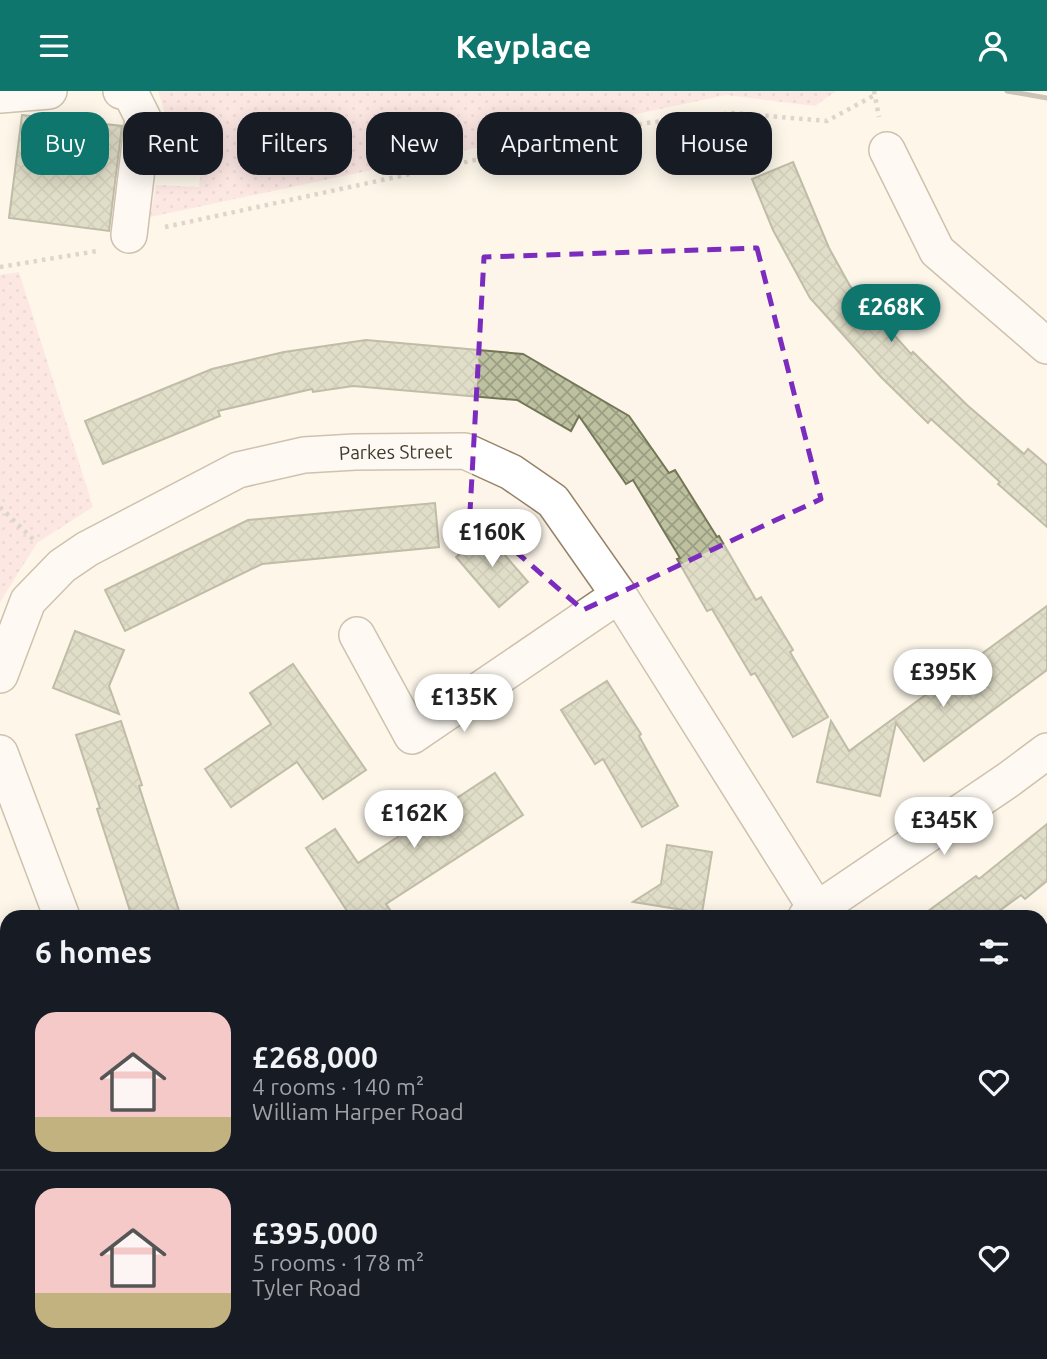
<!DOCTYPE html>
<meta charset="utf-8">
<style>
body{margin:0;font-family:Ubuntu,sans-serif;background:#20242c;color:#f1f3f6;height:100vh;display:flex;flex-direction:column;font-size:26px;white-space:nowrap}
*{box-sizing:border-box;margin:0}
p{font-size:23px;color:#9ea1a6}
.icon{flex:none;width:38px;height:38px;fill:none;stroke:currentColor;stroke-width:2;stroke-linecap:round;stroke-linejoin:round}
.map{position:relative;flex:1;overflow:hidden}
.details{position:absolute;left:0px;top:819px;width:1048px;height:450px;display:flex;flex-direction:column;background:#171b24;border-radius:21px 21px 0 0;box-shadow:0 4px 18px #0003}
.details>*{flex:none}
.banner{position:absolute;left:21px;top:21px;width:1006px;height:63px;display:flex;gap:14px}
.price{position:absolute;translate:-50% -60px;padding:0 16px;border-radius:24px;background:#fff;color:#222;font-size:23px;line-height:46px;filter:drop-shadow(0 2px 4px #0008)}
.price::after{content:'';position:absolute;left:50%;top:42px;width:21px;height:16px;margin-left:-10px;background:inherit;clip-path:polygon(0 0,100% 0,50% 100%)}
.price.active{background:#0f766e;color:#fff}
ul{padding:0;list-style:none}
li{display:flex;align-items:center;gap:21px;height:175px;padding:0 35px}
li+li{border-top:2px solid #363941}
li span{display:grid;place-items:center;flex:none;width:196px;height:140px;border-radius:21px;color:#555}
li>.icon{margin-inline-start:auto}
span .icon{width:84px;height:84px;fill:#fffc;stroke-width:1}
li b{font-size:30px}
h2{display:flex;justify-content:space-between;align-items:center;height:84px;padding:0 35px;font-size:30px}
.tag{padding:0 24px;border-radius:21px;background:#171b24;box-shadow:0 4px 18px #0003;font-size:24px;line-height:63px}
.tag.active{background:#0f766e;color:#fff}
header{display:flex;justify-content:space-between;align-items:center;height:91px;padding:0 35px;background:#0f766e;color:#fff;font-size:32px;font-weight:700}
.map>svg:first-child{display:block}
</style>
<header><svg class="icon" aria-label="menu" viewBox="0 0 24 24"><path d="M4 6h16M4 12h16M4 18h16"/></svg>Keyplace<svg class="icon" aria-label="person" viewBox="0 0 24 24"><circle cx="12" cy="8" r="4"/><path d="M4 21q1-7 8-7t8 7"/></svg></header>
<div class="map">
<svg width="1047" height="1268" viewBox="0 0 1047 1268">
<defs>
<pattern id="park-dots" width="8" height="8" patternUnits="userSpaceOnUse" patternTransform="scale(1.75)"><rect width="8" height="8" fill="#fbd6db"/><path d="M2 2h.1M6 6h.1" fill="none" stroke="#d8b8bc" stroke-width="1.8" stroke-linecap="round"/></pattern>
<pattern id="building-cross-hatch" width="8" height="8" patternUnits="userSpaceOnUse" patternTransform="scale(1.75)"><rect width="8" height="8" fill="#bdc19f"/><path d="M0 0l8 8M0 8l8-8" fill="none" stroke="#9b9e82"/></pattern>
</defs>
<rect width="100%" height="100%" fill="#fdf5e9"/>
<g fill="url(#park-dots)">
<path d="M 158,0 L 836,0 L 815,15 L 726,4 L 150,126 L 156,94 L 199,96 L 204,50 L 167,29 Z"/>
<path d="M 19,181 L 93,416 L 37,452 L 0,511 L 0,184 Z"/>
<path d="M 537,1262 L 801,1262 L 799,1268 L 527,1268 Z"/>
</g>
<g fill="url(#building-cross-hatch)" stroke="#737757" stroke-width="2">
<path d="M 22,24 L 122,35 L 109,140 L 9,127 Z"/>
<path d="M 793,71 L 829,157 L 850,195 L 911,263 L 913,261 L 967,314 L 1024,363 L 1028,358 L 1047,374 L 1047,436 L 998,393 L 1000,391 L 931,328 L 928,332 L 881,286 L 810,207 L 773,139 L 752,88 Z"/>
<path d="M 366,249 L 523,263 L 629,325 L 669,382 L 675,379 L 717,446 L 719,445 L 756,509 L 761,506 L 793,559 L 790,561 L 828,626 L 793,646 L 755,582 L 751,584 L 712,518 L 707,520 L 677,468 L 680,467 L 633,389 L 626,393 L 579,325 L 571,340 L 517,309 L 353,295 L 313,301 L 312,298 L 218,320 L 220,325 L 103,373 L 85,330 L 212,278 L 284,261 Z"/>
<path d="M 435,412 L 439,456 L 262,473 L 125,540 L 105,499 L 248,429 Z"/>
<path d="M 485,441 L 528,491 L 499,516 L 456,466 Z"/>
<path d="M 1047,515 L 1047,579 L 924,670 L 896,632 L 880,705 L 817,691 L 831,630 L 849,660 Z"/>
<path d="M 75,540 L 124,559 L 109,595 L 119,623 L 53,597 Z"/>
<path d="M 293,573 L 366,679 L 323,708 L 297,671 L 231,716 L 205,678 L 271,633 L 250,602 Z"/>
<path d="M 607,590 L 641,643 L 639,645 L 678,715 L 642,736 L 603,668 L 595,673 L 561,619 Z"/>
<path d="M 121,630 L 142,694 L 139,695 L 181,826 L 132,826 L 97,718 L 100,717 L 76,644 Z"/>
<path d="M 495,682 L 523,724 L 386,813 L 395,826 L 351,826 L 306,757 L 335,738 L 358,772 Z"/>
<path d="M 1047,733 L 1047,790 L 1025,808 L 1021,804 L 991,826 L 920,826 L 976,785 L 979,788 Z"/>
<path d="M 667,754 L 712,761 L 702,822 L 633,811 L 661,793 Z"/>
</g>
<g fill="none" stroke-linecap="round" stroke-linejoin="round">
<defs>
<g id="street">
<path d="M 121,0 L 130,1 L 143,27 L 129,144"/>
<path d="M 0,4 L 49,0"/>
<path d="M 887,59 L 937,160 L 1047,255"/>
<path d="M 357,544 L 412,645 L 619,504"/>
<path id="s1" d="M 0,584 L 28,510 L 62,475 L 87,458 L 238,379 L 304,364 L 355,361 L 465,360 L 511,381 L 553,410 L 619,504 L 817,819"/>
<path d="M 0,662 L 62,826"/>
<path d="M 806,826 L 1008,689 L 1047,660"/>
<path d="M 1041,1191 L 1047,1195"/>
<path d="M 130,1268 L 141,1262"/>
</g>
</defs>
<use href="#street" stroke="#968367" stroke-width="38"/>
<g stroke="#b8b0a4" stroke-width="4.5" stroke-dasharray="3.5 5" stroke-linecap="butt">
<path d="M 874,0 L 879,26"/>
<path d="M 165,136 L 646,32 L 733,22 L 827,30 L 873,5"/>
<path d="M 0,176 L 97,160"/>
<path d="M 0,416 L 36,451"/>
</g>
<use href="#street" stroke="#fff" stroke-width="35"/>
<path stroke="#8e867a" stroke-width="5" d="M 1007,0 L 1047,7"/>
</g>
<path d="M0 0H1047V1268H0ZM 757,157 L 821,408 L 583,519 L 470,421 L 484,166 Z" fill="#fdf5e9" fill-opacity=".55" fill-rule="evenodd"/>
<path fill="none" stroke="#7b2cbf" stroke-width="5" stroke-dasharray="14 9" stroke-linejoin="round" d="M 757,157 L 821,408 L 583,519 L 470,421 L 484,166 Z"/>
<g text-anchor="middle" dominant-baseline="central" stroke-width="6" stroke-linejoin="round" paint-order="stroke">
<g font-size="19" fill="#40382c" stroke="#fdf5e9">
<text stroke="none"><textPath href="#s1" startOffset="488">Parkes Street</textPath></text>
</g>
</g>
</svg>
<b class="price active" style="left:891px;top:253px">£268K</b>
<b class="price" style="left:492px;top:478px">£160K</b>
<b class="price" style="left:943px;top:618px">£395K</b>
<b class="price" style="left:464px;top:643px">£135K</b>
<b class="price" style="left:414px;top:759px">£162K</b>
<b class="price" style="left:944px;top:766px">£345K</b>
<div class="banner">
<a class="tag active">Buy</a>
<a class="tag">Rent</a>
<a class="tag">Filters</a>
<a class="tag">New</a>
<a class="tag">Apartment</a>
<a class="tag">House</a>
</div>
<section class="details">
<h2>6 homes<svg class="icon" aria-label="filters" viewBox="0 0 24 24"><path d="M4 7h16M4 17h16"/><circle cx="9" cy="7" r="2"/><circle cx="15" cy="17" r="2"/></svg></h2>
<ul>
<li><span style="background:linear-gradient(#f6c9c9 75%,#c2b280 0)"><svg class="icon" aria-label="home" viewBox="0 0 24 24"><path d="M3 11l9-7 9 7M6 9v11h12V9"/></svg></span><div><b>£268,000</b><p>4 rooms · 140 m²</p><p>William Harper Road</p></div><svg class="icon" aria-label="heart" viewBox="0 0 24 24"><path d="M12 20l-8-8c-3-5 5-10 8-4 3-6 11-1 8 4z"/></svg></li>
<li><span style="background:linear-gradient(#f6c9c9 75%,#c2b280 0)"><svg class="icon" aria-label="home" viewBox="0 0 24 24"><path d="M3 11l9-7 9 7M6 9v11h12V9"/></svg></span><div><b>£395,000</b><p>5 rooms · 178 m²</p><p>Tyler Road</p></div><svg class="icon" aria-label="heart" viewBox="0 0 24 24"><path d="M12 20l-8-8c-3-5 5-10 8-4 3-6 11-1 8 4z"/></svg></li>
</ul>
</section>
</div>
